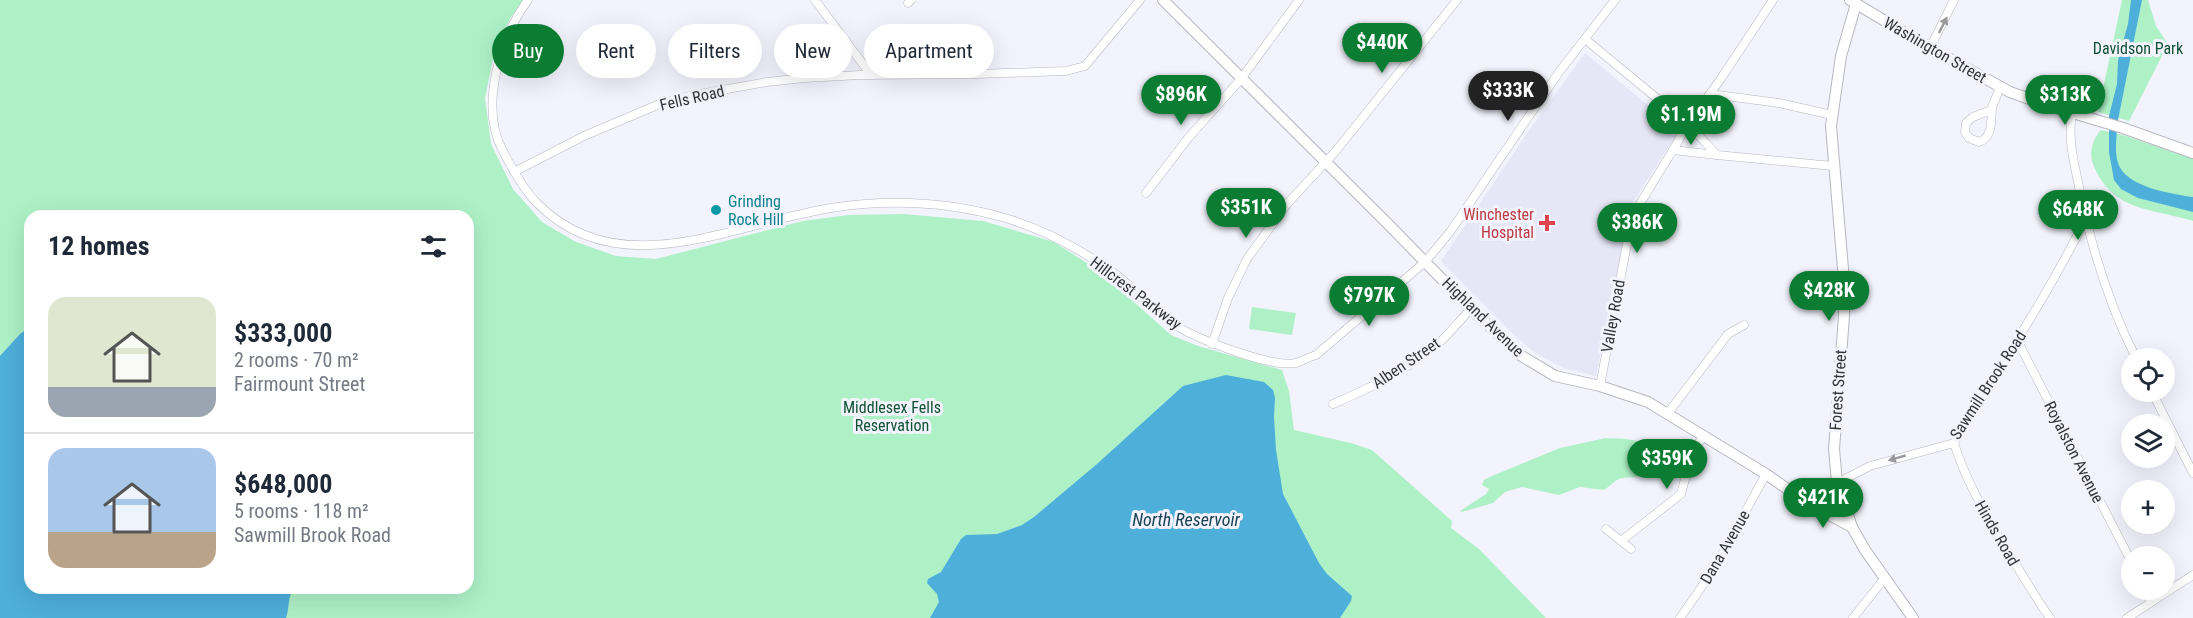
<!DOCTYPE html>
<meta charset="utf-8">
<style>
body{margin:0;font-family:"Roboto Condensed",sans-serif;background:#f2f2f3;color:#1f2937;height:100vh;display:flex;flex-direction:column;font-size:22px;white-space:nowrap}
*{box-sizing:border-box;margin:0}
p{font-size:20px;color:#747a83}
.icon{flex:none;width:33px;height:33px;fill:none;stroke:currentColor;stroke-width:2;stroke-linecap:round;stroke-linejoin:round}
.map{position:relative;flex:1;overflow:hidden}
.side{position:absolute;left:24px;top:210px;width:450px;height:384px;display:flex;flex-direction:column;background:#fff;border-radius:18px;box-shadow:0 6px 24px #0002}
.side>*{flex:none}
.banner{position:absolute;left:492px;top:24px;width:570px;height:54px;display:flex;gap:12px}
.tools{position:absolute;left:2121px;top:348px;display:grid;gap:12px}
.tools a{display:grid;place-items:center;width:54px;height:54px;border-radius:50%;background:#fff;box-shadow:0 6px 24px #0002;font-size:30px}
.price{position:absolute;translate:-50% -51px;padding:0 14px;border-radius:21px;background:#0b7d33;color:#fff;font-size:20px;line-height:39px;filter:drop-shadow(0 2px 3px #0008)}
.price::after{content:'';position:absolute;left:50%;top:36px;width:18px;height:14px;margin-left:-9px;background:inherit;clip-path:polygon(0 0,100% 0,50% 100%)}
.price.on{background:#222;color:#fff}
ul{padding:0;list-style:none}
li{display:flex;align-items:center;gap:18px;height:150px;padding:0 24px}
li+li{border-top:2px solid #e0e1e3}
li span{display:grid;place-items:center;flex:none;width:168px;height:120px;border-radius:18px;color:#555}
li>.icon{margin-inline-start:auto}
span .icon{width:72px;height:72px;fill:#fffc;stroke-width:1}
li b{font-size:26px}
h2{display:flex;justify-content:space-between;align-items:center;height:72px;padding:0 24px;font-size:26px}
.chip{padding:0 21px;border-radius:27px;background:#fff;box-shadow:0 6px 24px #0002;font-size:21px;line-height:54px}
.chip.on{background:#0b7d33;color:#fff}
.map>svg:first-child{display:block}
</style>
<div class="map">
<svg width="2193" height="618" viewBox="0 0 2193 618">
<rect width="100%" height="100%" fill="#f3f3fd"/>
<path fill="#e6e6f7" d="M 1585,53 L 1679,131 L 1631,205 L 1596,376 L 1566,369 L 1535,353 L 1515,336 L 1441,261 L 1528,132 Z"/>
<g fill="#aef1c7" fill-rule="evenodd">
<path d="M 0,0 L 525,0 L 511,17 L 495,49 L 485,98 L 491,144 L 513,189 L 542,222 L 576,242 L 616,256 L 656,259 L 803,221 L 849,215 L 903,214 L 983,221 L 1054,242 L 1098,270 L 1171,335 L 1198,346 L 1282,370 L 1289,391 L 1294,430 L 1351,443 L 1372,450 L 1452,521 L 1451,528 L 1479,549 L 1546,618 L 0,618 ZM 30,216 L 468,216 L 468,588 L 30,588 Z"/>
<path d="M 2122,0 L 2148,0 L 2156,26 L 2168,44 L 2129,121 L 2098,112 Z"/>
<path d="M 2101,130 L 2126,136 L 2193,159 L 2193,221 C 2151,208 2112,212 2093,164 C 2089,152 2092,140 2101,130 Z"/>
<path d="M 1252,307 L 1296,313 L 1292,335 L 1249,329 Z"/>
<path d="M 1606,438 C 1620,439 1652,437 1655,457 C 1656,465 1649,471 1642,475 C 1635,479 1626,476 1619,479 C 1614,481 1609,487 1604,490 L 1580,487 L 1559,495 L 1522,487 L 1505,492 L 1493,503 L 1462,512 L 1460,511 L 1486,494 L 1489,489 L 1482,485 L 1484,480 L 1492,476 L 1560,448 Z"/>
</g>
<g fill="#4eafdb">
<path d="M 2131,0 L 2142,0 L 2118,120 C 2117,134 2114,150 2118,163 C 2125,187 2172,194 2193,197 L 2193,212 L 2138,198 L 2121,189 L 2114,180 L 2109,152 L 2109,116 L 2117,84 L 2118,60 L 2128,24 Z"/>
<path d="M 30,327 L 30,588 L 294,588 C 287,598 290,607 286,618 L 0,618 L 0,356 L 20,334 Z"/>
<path d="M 1226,375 L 1264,382 L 1273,390 L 1275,398 L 1274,417 L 1276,450 L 1283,494 L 1319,563 L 1327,574 L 1352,596 L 1351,601 L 1340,618 L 930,618 L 939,602 L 937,594 L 927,583 L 928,579 L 941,572 L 961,539 L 966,535 L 997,534 L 1022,525 L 1034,517 L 1097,464 L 1183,386 Z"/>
</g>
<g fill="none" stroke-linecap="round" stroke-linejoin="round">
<defs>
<g id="street">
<path d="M 528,0 C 500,38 479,107 503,151 C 512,169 523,189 538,204 C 620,286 735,223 831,208 C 889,199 949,202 1005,218 C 1043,229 1078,248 1110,270 C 1133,286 1152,309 1175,325 C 1197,339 1271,368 1296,363 C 1302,361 1309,357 1316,355 L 1425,262 L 1450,232 L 1559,72 L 1615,0"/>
<path d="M 815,0 L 871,75"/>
<path d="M 908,3 L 911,0"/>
<path d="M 1585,39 L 1688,124 L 1717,155 L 1833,166"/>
<path d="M 1930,48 L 1954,0"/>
<path d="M 1710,94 L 1779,103 L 1832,115"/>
<path d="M 1992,108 C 1991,121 1993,137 1979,142 L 1969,138 L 1965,132 L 1966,123 L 1973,117 L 1991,110 L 2000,87"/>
<path d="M 2072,113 C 2068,136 2073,159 2078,182 C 2090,243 2108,303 2136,358"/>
<path d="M 1673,150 L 1688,124 L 1720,80 L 1773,0"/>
<path d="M 514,172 L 584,136 L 662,103 L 694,95 L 767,82 L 804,78 L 860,75 L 977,74 L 1066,71 L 1085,66 L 1140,0"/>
<path d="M 1146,193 L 1189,137 L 1241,79 L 1299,0"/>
<path d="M 2017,340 L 2132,563"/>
<path d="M 1212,344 L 1228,298 L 1247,259 L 1287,204 L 1335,152 L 1457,0"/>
<path d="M 1600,386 L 1631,223 L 1641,202 L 1673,150 L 1717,155"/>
<path d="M 2152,392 L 2193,473"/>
<path d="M 1333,404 C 1370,388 1408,370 1439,343 C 1450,333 1460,320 1471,309"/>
<path d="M 1668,413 L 1728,334 L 1744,325"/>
<path d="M 1954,443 C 1965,479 1984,511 2003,543 C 2018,568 2033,594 2050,618"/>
<path d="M 1837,483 L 1870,466 L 1954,443 C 1998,369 2047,297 2085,220"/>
<path d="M 1606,529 L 1631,549"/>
<path d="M 1621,541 L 1681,494 L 1692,453 L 1704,435"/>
<path d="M 2145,590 L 2151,602"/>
<path d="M 1680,618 L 1714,569 L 1766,474"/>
<path d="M 1853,618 L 1884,579"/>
<path d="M 2127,618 L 2193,575"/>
</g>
<g id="secondary">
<path d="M 1163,0 L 1391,227 L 1471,309 L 1520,355 L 1555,376 L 1600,386 L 1648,402 L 1766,474 L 1807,503 L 1825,495 L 1837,483"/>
<path d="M 1850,0 L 1930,48 L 2010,92 L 2046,105 L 2123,128 L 2193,153"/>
<path d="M 1856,4 L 1841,56 L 1831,126 L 1844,281 L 1844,316 L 1834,449 L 1837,483 L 1852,527 L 1865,550 L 1913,618"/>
<path d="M 1807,503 L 1852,527"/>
</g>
</defs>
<use href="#street" stroke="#b7b7c0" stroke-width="9"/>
<use href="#secondary" stroke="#b7b7c0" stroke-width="12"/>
<use href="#street" stroke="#fff" stroke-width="8"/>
<use href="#secondary" stroke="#fff" stroke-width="10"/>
</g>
<defs><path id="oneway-solid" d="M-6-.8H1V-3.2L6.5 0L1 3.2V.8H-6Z" transform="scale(1.5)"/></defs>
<g fill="#9a9a9c">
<use href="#oneway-solid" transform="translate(1943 25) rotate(-63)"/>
<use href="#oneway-solid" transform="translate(1897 458) rotate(164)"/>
</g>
<circle fill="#0f9aa8" stroke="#f3f3fd" stroke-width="2" cx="716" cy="210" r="6"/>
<path fill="#e0444e" stroke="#f3f3fd" stroke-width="2" d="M1544 214h6v6h6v6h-6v6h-6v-6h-6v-6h6z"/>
<g text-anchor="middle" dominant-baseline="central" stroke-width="6" stroke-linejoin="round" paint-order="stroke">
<g font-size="16" fill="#0f5131" stroke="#f3f3fd">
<text x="2138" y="48">Davidson Park</text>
<text x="892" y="407">Middlesex Fells<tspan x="892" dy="18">Reservation</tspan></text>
</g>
<g font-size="16" fill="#353539" stroke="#f3f3fd">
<text transform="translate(1935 50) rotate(30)">Washington Street</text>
<text transform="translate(692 98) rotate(-13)">Fells Road</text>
<text transform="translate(1136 293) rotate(37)">Hillcrest Parkway</text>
<text transform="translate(1613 316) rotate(-80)">Valley Road</text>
<text transform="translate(1483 317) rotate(44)">Highland Avenue</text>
<text transform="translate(1406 363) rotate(-34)">Alben Street</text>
<text transform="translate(1988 385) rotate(-57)">Sawmill Brook Road</text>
<text transform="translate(1838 390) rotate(-86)">Forest Street</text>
<text transform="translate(2074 452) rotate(63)">Royalston Avenue</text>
<text transform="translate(1997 533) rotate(60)">Hinds Road</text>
<text transform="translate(1725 547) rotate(-60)">Dana Avenue</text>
</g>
<g font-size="16" fill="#0d838f" stroke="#f3f3fd" text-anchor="start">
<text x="728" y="201">Grinding<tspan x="728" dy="18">Rock Hill</tspan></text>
</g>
<g font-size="16" fill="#be3a42" stroke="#f3f3fd" text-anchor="end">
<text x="1534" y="214">Winchester<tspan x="1534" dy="18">Hospital</tspan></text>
</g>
<g font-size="18" font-style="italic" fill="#184255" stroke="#f3f3fd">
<text x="1186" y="519">North Reservoir</text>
</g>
</g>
</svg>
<div class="tools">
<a><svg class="icon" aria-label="locate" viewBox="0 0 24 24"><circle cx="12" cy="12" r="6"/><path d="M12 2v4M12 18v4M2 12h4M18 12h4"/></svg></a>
<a><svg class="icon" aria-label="layers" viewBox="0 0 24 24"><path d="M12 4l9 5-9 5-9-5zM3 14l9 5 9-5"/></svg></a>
<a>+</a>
<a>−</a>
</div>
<b class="price" style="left:1382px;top:74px">$440K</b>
<b class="price on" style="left:1508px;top:122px">$333K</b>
<b class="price" style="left:1181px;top:126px">$896K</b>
<b class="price" style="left:2065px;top:126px">$313K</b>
<b class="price" style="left:1691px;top:146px">$1.19M</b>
<b class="price" style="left:1246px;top:239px">$351K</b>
<b class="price" style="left:2078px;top:241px">$648K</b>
<b class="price" style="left:1637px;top:254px">$386K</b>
<b class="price" style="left:1829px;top:322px">$428K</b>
<b class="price" style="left:1369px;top:327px">$797K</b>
<b class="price" style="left:1667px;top:490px">$359K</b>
<b class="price" style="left:1823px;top:529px">$421K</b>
<div class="banner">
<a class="chip on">Buy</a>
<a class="chip">Rent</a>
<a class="chip">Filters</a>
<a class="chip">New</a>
<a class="chip">Apartment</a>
</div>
<section class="side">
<h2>12 homes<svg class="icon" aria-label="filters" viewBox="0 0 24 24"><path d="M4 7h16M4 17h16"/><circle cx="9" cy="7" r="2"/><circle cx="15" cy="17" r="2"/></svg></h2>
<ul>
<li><span style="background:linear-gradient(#dfe7d0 75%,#9aa5b1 0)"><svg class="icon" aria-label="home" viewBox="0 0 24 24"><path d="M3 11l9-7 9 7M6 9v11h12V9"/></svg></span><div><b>$333,000</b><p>2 rooms · 70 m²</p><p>Fairmount Street</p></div></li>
<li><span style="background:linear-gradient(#a9c7e8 70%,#b9a48a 0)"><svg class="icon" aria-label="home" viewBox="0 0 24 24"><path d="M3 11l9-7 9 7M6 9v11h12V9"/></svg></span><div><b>$648,000</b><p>5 rooms · 118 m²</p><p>Sawmill Brook Road</p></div></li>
</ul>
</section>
</div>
